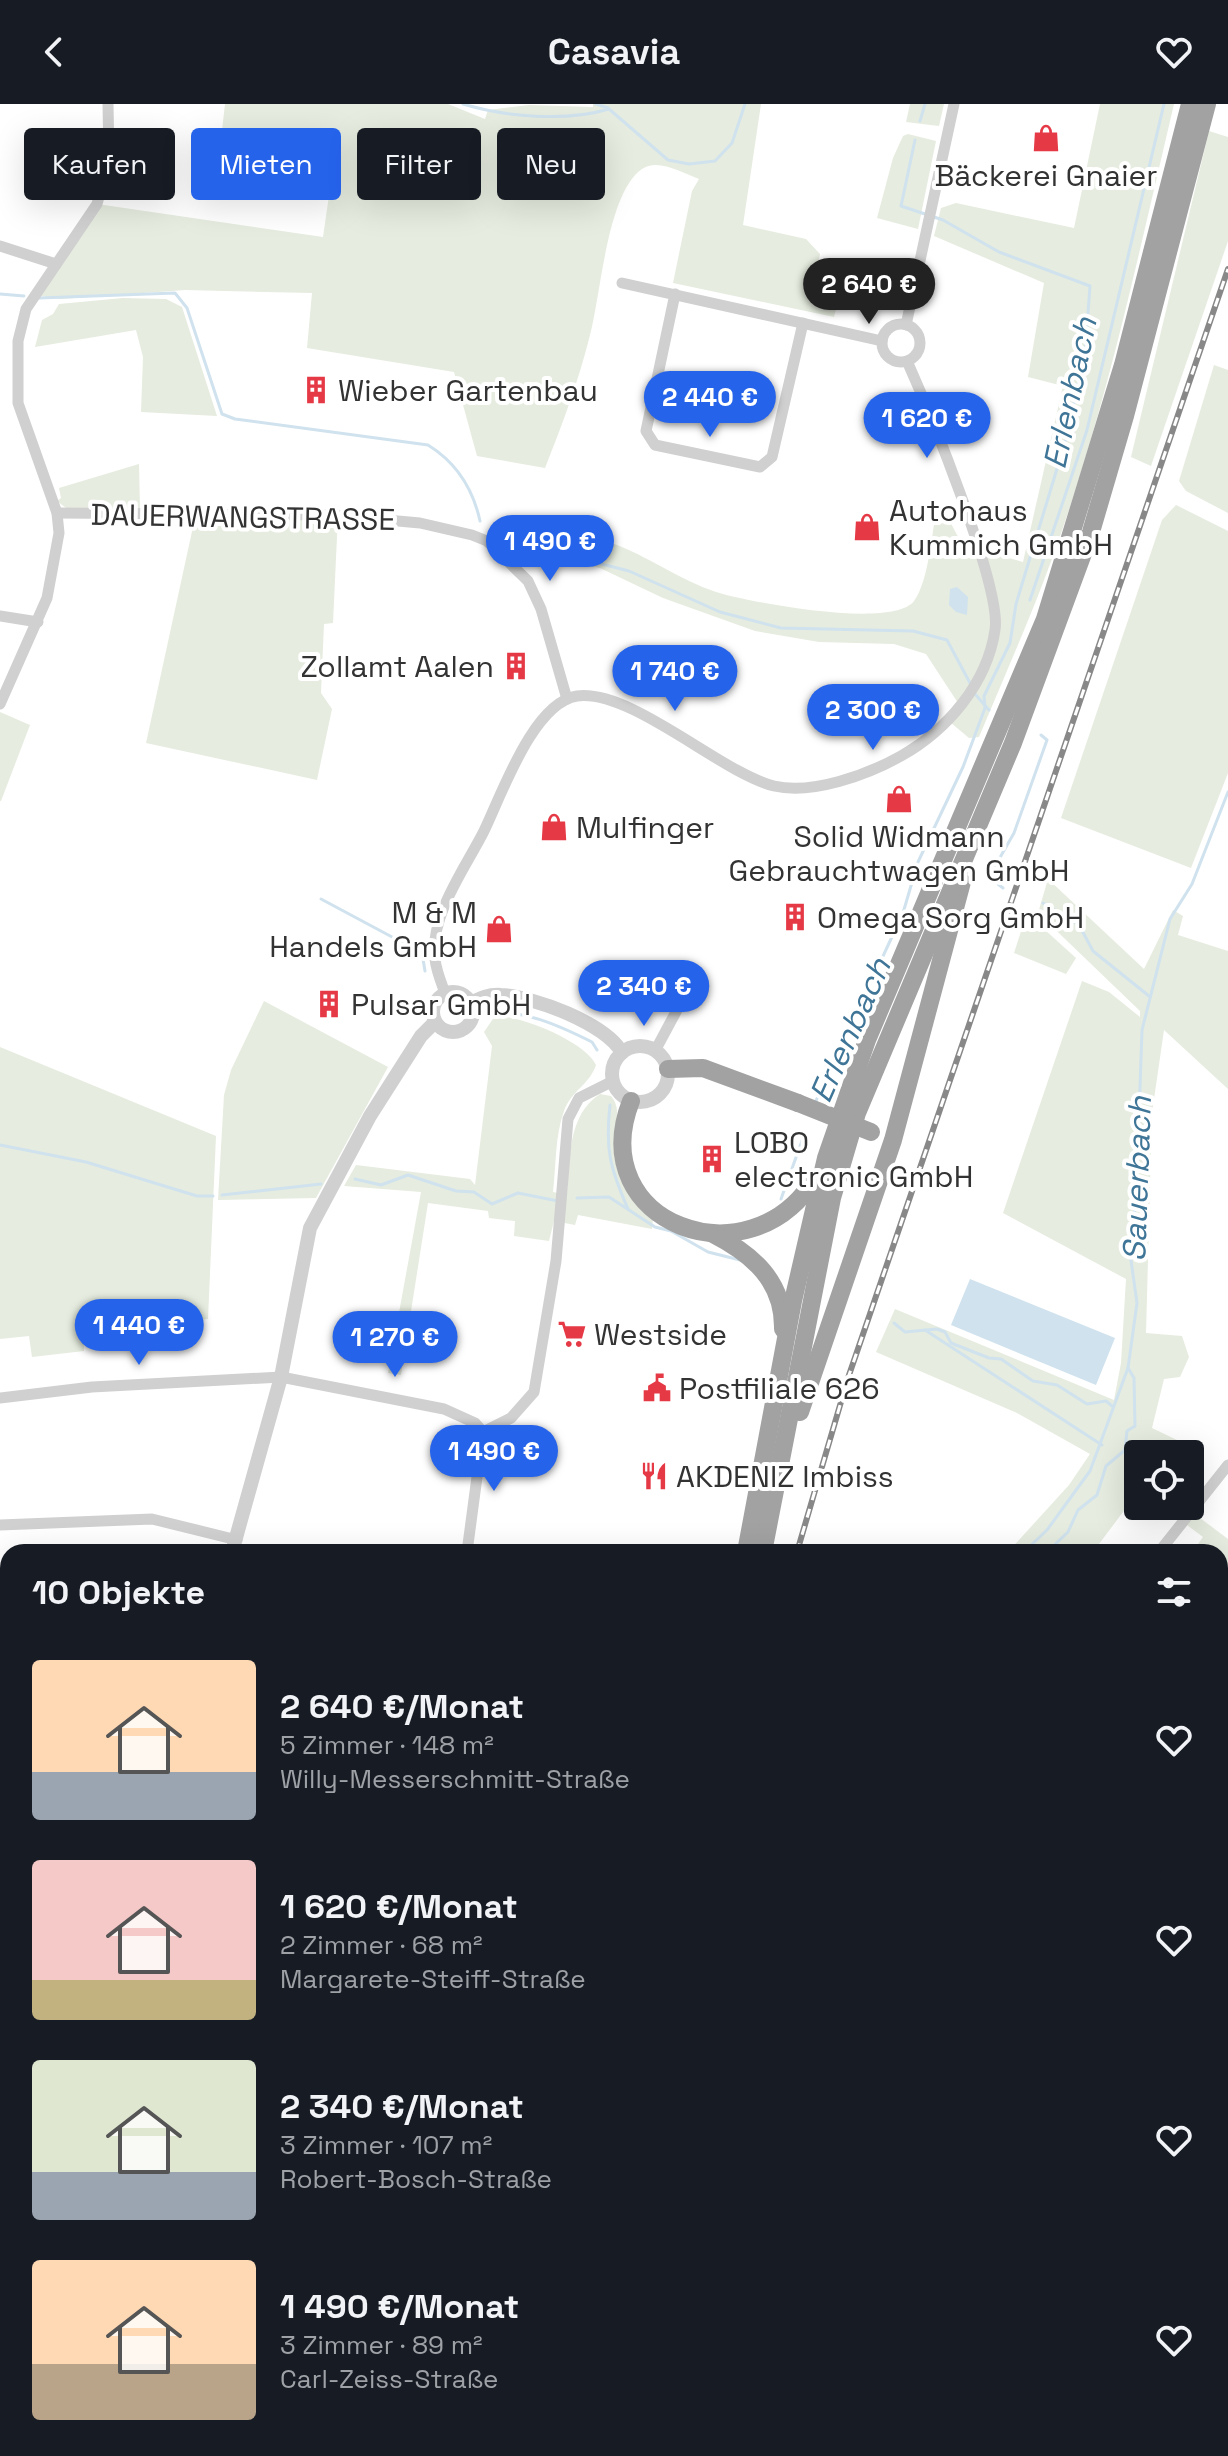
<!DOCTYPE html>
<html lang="de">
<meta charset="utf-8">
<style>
body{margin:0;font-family:"Space Grotesk",sans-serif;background:#20242c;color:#f1f3f6;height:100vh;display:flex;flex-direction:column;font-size:30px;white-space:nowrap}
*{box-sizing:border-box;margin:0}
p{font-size:26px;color:#9ea1a6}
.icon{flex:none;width:44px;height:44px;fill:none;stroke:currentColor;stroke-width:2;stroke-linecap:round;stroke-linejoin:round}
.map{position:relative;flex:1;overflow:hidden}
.side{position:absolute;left:0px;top:1440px;width:1228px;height:912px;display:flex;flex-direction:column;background:#171b24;border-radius:24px 24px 0 0;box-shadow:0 8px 32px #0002}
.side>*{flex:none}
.banner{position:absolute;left:24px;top:24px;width:800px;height:72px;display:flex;gap:16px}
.fabs{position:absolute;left:1124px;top:1336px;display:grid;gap:16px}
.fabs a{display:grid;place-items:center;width:80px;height:80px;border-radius:8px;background:#171b24;box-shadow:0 8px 32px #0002;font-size:40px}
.price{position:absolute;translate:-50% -68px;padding:0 18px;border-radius:28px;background:#2563eb;color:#fff;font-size:26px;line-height:52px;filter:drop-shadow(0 2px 4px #0008)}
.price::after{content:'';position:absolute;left:50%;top:48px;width:24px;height:18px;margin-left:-12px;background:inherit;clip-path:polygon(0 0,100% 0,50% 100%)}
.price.current{background:#222;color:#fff}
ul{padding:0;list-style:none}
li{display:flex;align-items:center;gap:24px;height:200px;padding:0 32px}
li span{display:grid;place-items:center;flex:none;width:224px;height:160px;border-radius:8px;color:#555}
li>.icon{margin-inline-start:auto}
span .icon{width:96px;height:96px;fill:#fffc;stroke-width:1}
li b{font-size:34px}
h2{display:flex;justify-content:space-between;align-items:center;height:96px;padding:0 32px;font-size:34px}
.chip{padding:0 28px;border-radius:8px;background:#171b24;box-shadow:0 8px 32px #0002;font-size:28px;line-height:72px}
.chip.current{background:#2563eb;color:#fff}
header{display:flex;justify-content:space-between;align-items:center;height:104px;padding:0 32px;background:#171b24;font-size:36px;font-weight:600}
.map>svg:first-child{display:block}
</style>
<header><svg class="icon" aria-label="back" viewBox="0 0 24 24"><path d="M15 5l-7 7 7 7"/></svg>Casavia<svg class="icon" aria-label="heart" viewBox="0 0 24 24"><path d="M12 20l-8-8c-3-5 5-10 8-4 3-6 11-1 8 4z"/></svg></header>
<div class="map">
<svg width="1228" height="2352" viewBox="0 0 1228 2352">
<rect width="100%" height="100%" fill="#fff"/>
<g fill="#e6ecdf">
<path d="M 225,0 L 448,0 L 485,15 L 488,6 L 529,1 L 593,3 L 593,0 L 761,0 L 743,121 L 806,135 L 820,150 L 811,197 L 836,205 L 834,213 L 673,179 L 692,87 L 699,75 C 682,69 658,54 642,65 C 607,89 601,190 590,231 C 579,276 562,321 545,364 L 477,352 L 454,268 L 307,244 L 312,189 L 185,186 L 61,195 L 34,191 L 97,100 L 323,133 L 334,57 L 258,33 L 222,26 Z"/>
<path d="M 910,0 L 944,0 L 939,22 L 906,18 Z"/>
<path d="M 1100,0 L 1174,0 C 1138,152 1106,306 1053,452 C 1031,513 1004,573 979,633 L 969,634 L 944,613 L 958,599 L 926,550 L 894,540 L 819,538 L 755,527 L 663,494 L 600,464 L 531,449 L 523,456 L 498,438 L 510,416 C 544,424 584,428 617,441 C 653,455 686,480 723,490 C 756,499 893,525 914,497 C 929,477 932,427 937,402 L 941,400 L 957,431 L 975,452 L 987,448 L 1023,458 L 1063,282 L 1028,273 L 1044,179 L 934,132 L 941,104 L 956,99 L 1074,124 Z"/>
<path d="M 1209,27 L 1228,33 L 1228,137 L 1151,362 L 1131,353 Z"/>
<path d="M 908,30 L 936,37 L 918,125 L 877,114 L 893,54 L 903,32 Z"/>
<path d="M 123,194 L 166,195 L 182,203 L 217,312 L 141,308 L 143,253 L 136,226 L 35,243 L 42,216 L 53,210 L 59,200 Z"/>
<path d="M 1214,261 L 1228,266 L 1228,409 L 1186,387 L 1179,377 Z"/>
<path d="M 139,360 L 140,405 L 70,407 L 57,397 L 61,394 L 59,384 Z"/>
<path d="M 1176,401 L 1228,427 L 1228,669 L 1191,764 L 1061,714 L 1162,416 Z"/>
<path d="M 196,409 L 338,411 L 333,519 L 324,520 L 321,589 L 332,605 L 317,676 L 146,639 Z"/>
<path d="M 0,608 L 30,621 L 1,697 L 0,697 Z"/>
<path d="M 1048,775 L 1144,865 L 1173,806 L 1183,812 L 1178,831 L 1228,847 L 1228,985 L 1164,926 L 1152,1009 L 1146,1229 L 1182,1232 L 1189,1253 L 1180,1273 L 1164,1275 L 1152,1324 L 1177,1336 L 1167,1350 L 1138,1350 L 1138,1388 L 1093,1448 L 1008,1448 L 1069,1381 L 1090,1350 L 1017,1309 L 876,1248 L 895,1205 L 1114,1296 L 1121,1259 L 1126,1175 L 1003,1109 L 1082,877 L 1109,888 L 1140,913 L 1140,907 L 1038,809 Z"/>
<path d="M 1025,815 L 1034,816 L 1076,854 L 1066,870 L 1014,849 Z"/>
<path d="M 264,897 L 388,963 L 316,1094 L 218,1096 L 224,991 L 231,966 Z"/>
<path d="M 495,912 C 521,911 586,938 596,961 C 590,980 571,987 564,1007 C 555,1031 556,1063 553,1088 L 567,1091 C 570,1057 567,1011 600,990 L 611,992 C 623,1006 614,1025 614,1042 C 613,1071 632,1097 653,1114 L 652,1125 L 578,1111 L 575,1121 L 554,1117 L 549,1137 L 514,1132 L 515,1117 L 489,1114 L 488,1107 L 428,1099 L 401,1271 L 388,1269 L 421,1088 L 344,1082 L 356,1061 L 470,1075 L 475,1081 L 492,942 L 484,928 Z"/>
<path d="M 0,943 L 216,1032 L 208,1215 L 83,1226 L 84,1247 L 32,1253 L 29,1232 L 0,1235 Z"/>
<path d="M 1192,1408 L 1228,1435 L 1228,1462 L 1220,1456 L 1220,1448 L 1209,1448 L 1198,1440 L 1203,1433 L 1183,1418 Z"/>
<path d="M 0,1478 L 8,1486 L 8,1566 L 0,1591 Z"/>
<path d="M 0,1625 L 8,1628 L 4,1706 L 6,1756 L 0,1758 Z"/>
<path d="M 451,2344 L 607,2344 L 606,2352 L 447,2352 Z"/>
<path d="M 783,2344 L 976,2344 L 975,2352 L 783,2352 Z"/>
</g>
<g fill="#cfe2ee">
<path d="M 957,483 L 968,493 L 967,511 L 956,508 L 949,501 L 950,485 Z"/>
<path d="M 970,1175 L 1115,1234 L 1096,1281 L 951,1221 Z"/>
</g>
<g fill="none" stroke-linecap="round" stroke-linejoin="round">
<g stroke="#cfe2ee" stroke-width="3">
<path d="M 463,0 C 506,13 566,18 609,5 L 668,56 L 689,60 L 715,57 L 732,39 L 745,0"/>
<path d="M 596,0 L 608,4"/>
<path d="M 920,17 L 925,0"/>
<path d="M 0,190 L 24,192"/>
<path d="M 39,194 L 175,189 L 187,204 L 222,310 L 235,315 L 428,341 C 457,359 473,385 480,417"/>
<path d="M 504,435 L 629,467 L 720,508 L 781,524 L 913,527 L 947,536 L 970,579"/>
<path d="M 1030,496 L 1087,326 L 1164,0"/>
<path d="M 975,590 L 989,606"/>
<path d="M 1003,784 L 994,777 L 994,764 L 1014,729 L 1047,636 L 1041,631"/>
<path d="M 321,795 L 422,849 L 425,867"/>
<path d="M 1043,799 L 1079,821 L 1093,847 L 1149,892"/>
<path d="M 486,908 C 525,906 558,921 592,938 L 597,946"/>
<path d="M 815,999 L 903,809 L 918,758 L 963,663 L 985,604 L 984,592 L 1010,539 L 1016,500 L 1066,335 L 1085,249 L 1090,182 L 999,148 L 943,116 L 901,102 L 915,36"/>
<path d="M 610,1001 C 605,1045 610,1064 628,1105"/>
<path d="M 0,1041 L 86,1058 L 197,1092 L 213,1092"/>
<path d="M 355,1075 L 381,1081 L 408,1071 L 456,1087 L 474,1088 L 492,1100 L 518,1089 L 558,1097"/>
<path d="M 222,1091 L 321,1080"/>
<path d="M 577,1094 L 609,1093 L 655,1123 L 671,1127 L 708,1148 L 740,1156"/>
<path d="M 781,1095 L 803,1034"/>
<path d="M 894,1219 L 905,1228 L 937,1225 L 945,1228 L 951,1239 L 989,1254 L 1001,1255 L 1033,1277 L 1057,1281 L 1087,1300 L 1106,1297 L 1112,1302"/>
<path d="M 925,1226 L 1102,1341"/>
<path d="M 1024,1448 L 1047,1426 L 1090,1367 L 1128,1264 L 1137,1199 L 1129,1142 L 1136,1098 L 1142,926 L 1170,815 L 1192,780 L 1228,688"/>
<path d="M 1047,1448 L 1068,1428 L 1078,1406 L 1097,1391 L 1106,1362 L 1125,1346 L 1127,1327 L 1135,1322 L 1134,1274 L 1128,1264"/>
<path d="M 793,2352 L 793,2344"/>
</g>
<g stroke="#d0d0d0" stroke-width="11">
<path d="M 0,142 L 56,160"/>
<path d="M 622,179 L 882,237"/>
<path d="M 675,190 L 646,327 L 655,341 L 760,363 L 772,353 L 803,219"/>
<circle cx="901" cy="239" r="19"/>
<path d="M 906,221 L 954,0"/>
<path d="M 57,409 L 332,411 L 420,419 L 472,431 L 487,437 L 528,477 L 541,505 L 567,595"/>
<path d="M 0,512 L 38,518"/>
<path d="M 0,600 L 47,494 L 59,429 L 57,409 L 18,299 L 18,237 L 26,205 L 97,100 L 109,56 L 108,0"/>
<path d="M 445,889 C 441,878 436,866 435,855 C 429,812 466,763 484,727 C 502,690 533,599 577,592 C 632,585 721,669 774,682 C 812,691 867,671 901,652 C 947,626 987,580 995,526 C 1002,483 928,304 907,257"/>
<path d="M 655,947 L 693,876"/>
<path d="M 0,1294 L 92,1283 L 281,1273 L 444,1305 L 475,1319 L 483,1328"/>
<path d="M 483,1328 L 511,1314 L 534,1288 L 556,1157 L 568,1015 L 579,994 L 613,977"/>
<path d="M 0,1421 L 152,1415 L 237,1436"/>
<path d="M 467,1448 L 483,1328"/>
<path d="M 1159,1448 L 1228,1361"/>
<path d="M 1220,1542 L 1228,1531"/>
<path d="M 0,1931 L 8,1932"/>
<path d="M 1220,1941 L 1228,1943"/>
<path d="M 1220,1997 L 1228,1995"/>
<path d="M 1220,2056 L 1228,2027"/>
<path d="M 776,2344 L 777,2352"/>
<path d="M 1208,2344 L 1211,2352"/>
<path d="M 1068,2346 L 1089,2344"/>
<path d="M 129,2352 L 135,2344"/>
<path d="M 380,2352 L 384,2344"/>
<path d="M 1168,2352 L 1169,2344"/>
</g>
<g stroke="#d0d0d0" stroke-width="14">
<circle cx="453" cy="908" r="20"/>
<path d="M 471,899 C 481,894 489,890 501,891 C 533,892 607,920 622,949"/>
<circle cx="640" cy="970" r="28"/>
<path d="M 232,1448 L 281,1273 L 310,1124 L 370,1012 L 421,932 L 435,918"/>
<path d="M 0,2230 L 8,2219"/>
</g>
<g stroke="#a2a2a2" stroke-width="18">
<path d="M 668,965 L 703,964 L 798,999"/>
<path d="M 631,997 C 583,1120 750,1181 815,1074"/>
<path d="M 713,1130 C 752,1150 784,1177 783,1225"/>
<path d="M 800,1308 L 893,1036 L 962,778"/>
<path d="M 746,1448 L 793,1197 L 826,1054 L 867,936 L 1045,515 L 1123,261 L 1190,0"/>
<path d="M 763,1448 L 832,1094 L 857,1009 L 1013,639 L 1091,428 L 1125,312 L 1207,0"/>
<path d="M 501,2344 L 503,2352"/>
<path d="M 418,2352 L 422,2344"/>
<path d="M 442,2352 L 446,2344"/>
</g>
<defs>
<g id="rail">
<path d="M 797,1448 L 848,1274 L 1228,165"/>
<path d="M 616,2352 L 618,2344"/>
</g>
</defs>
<use href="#rail" stroke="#888" stroke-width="6"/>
<use href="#rail" stroke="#fff" stroke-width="3" stroke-dasharray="9" stroke-linecap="butt"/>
<path stroke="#a2a2a2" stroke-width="18" d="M 798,999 L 871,1028"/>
</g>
<defs>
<symbol id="shop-bare" viewBox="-9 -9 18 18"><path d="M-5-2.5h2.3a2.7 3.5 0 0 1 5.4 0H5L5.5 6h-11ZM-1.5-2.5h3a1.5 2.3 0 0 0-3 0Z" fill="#e63946" stroke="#fff" stroke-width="2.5" paint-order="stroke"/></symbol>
<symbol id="building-bare" viewBox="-9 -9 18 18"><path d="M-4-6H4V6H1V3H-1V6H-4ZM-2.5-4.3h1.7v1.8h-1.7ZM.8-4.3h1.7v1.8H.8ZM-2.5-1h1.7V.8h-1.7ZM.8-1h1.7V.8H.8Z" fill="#e63946" stroke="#fff" stroke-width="2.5" paint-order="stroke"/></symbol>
<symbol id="supermarket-bare" viewBox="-9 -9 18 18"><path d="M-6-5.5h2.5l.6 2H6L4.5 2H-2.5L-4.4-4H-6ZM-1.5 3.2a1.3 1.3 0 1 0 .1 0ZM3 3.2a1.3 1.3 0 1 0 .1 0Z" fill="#e63946" stroke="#fff" stroke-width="2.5" paint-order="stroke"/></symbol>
<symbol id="civic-bare" viewBox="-9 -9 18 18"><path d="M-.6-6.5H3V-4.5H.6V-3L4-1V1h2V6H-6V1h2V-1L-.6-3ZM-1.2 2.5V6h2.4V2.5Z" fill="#e63946" stroke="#fff" stroke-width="2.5" paint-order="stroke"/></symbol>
<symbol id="restaurant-bare" viewBox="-9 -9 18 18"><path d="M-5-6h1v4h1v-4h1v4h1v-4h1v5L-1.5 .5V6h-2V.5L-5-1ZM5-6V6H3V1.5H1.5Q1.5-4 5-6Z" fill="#e63946" stroke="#fff" stroke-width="2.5" paint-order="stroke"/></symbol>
</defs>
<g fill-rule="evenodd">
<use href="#shop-bare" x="1026" y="14" width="40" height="40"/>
<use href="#building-bare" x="296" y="266" width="40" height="40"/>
<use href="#shop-bare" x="847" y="403" width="40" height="40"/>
<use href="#building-bare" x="496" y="542" width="40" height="40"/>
<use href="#shop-bare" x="879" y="675" width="40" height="40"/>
<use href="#shop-bare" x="534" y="703" width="40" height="40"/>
<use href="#building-bare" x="775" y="793" width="40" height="40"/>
<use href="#shop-bare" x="479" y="805" width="40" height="40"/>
<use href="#building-bare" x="309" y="880" width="40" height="40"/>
<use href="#building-bare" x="692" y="1035" width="40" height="40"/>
<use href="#supermarket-bare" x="552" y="1210" width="40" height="40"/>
<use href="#civic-bare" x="637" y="1264" width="40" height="40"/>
<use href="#restaurant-bare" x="634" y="1352" width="40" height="40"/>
</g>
<g text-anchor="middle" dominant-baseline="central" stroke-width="8" stroke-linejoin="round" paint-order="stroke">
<g font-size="30" fill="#333" stroke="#fff" text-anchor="start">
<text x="1046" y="71" text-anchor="middle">Bäckerei Gnaier</text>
<text x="338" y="286">Wieber Gartenbau</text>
<text x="889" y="406">Autohaus<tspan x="889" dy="34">Kummich GmbH</tspan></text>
<text x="494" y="562" text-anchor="end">Zollamt Aalen</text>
<text x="576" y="723">Mulfinger</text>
<text x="899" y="732" text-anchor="middle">Solid Widmann<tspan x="899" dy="34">Gebrauchtwagen GmbH</tspan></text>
<text x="477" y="808" text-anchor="end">M &amp; M<tspan x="477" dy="34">Handels GmbH</tspan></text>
<text x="817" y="813">Omega Sorg GmbH</text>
<text x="351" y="900">Pulsar GmbH</text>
<text x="734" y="1038">LOBO<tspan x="734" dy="34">electronic GmbH</tspan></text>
<text x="594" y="1230">Westside</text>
<text x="679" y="1284">Postfiliale 626</text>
<text x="676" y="1372">AKDENIZ Imbiss</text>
</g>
<g font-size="30" fill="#333" stroke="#fff">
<text transform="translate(243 413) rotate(1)">DAUERWANGSTRASSE</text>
</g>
<g font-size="32" font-style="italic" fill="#3f7597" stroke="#fff">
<text transform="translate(1070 289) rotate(-78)">Erlenbach</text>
<text transform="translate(850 926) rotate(-66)">Erlenbach</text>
<text transform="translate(1137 1075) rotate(-88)">Sauerbach</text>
</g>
</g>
</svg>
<div class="fabs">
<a><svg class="icon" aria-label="locate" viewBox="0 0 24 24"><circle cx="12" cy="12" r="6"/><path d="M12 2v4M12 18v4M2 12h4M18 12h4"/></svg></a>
</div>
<b class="price current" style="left:869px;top:222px">2 640 €</b>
<b class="price" style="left:710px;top:335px">2 440 €</b>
<b class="price" style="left:927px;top:356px">1 620 €</b>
<b class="price" style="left:550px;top:479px">1 490 €</b>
<b class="price" style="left:675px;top:609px">1 740 €</b>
<b class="price" style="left:873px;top:648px">2 300 €</b>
<b class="price" style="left:644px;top:924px">2 340 €</b>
<b class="price" style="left:139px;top:1263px">1 440 €</b>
<b class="price" style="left:395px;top:1275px">1 270 €</b>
<b class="price" style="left:494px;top:1389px">1 490 €</b>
<div class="banner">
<a class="chip">Kaufen</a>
<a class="chip current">Mieten</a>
<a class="chip">Filter</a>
<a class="chip">Neu</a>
</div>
<section class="side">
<h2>10 Objekte<svg class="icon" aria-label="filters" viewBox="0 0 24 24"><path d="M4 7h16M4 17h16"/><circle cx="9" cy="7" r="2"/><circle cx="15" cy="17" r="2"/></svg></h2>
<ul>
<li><span style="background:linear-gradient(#ffd9b3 70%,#9aa5b1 0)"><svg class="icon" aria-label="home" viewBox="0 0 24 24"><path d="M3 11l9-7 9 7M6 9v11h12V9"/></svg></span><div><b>2 640 €/Monat</b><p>5 Zimmer · 148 m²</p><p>Willy-Messerschmitt-Straße</p></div><svg class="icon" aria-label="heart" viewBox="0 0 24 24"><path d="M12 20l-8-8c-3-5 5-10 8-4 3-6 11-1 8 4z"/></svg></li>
<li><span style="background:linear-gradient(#f6c9c9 75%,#c2b280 0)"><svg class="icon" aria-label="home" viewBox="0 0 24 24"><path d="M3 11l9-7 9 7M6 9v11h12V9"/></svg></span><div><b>1 620 €/Monat</b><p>2 Zimmer · 68 m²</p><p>Margarete-Steiff-Straße</p></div><svg class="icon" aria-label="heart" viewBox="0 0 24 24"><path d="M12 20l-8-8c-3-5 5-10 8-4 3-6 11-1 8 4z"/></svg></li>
<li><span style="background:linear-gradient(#dfe7d0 70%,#9aa5b1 0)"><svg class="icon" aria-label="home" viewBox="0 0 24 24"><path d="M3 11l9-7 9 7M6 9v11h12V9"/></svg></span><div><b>2 340 €/Monat</b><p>3 Zimmer · 107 m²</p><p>Robert-Bosch-Straße</p></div><svg class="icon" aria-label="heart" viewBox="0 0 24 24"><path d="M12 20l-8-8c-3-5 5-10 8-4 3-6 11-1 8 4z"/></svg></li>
<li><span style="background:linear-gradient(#ffd9b3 65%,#b9a48a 0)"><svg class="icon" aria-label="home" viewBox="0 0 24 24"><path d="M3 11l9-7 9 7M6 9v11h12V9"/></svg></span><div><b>1 490 €/Monat</b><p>3 Zimmer · 89 m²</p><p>Carl-Zeiss-Straße</p></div><svg class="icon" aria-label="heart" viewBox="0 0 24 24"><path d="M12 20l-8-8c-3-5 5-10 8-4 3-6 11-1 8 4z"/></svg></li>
</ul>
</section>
</div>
